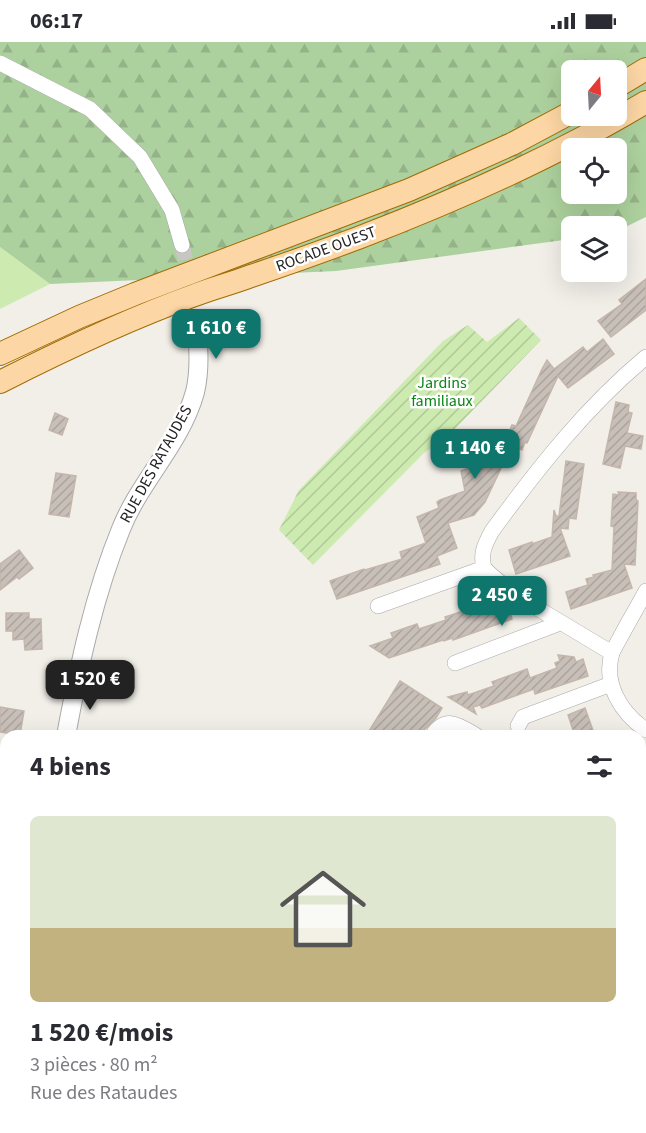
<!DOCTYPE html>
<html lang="fr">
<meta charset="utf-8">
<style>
body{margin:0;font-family:"Source Sans 3",sans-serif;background:#f7f7f7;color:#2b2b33;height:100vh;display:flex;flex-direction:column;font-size:22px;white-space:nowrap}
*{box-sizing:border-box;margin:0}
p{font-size:20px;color:#7c7c81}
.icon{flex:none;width:33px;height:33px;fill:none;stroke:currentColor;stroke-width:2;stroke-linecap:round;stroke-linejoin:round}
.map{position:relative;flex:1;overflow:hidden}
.side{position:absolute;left:0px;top:688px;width:646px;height:404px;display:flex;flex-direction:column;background:#fff;border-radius:18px 18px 0 0;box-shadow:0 6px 24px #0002}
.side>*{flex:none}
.needle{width:39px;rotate:18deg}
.controls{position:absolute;left:561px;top:18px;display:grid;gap:12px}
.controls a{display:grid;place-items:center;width:66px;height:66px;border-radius:9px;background:#fff;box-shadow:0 6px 24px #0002;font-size:30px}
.price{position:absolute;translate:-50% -51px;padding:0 14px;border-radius:12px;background:#0f766e;color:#fff;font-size:20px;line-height:39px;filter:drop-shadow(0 2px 3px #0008)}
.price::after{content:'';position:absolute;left:50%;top:36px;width:18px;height:14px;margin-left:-9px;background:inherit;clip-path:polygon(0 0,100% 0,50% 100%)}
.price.current{background:#222;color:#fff}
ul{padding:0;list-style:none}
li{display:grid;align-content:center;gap:12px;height:318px;padding:0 30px}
li span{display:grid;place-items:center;height:186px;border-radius:9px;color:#555}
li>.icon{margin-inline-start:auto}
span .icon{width:108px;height:108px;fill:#fffc;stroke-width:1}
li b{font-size:26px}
h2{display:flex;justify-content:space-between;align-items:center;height:72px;padding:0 30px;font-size:26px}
.status{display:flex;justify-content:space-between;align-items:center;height:42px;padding:0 30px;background:#fff;direction:ltr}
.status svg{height:16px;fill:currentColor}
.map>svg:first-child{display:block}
</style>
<div class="status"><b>06:17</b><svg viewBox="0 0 49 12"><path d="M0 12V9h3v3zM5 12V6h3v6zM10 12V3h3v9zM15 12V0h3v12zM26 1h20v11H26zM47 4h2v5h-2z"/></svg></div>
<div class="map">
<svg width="646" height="1091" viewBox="0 0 646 1091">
<defs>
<pattern id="forest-firs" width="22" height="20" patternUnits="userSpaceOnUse" patternTransform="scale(1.5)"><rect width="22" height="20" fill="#add19e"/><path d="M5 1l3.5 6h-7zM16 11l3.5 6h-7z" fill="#95b388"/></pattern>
<pattern id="garden-furrows" width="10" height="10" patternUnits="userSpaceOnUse" patternTransform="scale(1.5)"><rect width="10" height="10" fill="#cdebb0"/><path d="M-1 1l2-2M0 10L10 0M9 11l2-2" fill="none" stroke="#b0c997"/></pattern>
<pattern id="building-hatch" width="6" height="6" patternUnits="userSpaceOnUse" patternTransform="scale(1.5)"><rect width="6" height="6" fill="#c7bfb8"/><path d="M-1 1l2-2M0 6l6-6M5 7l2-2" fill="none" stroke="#aba49e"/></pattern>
</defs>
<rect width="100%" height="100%" fill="#f2efe9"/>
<path fill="#cdebb0" d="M 0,205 L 50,242 L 0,267 Z"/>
<path fill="url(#forest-firs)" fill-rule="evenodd" d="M 0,0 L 646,0 L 646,175 L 617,189 L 616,184 L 572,184 L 571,197 L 336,229 L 50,242 L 0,205 ZM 572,28 L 616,28 L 616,74 L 572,74 ZM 572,106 L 616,106 L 616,152 L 572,152 Z"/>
<path fill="url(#garden-furrows)" d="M 519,276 L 541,298 L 442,400 L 425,410 L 313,523 L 279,488 L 299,448 L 443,299 L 468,283 L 487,300 Z"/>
<g fill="url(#building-hatch)" stroke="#c4b6ab" stroke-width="1.5">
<path d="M 646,237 L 646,268 L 611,295 L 598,279 L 622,262 L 619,258 Z"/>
<path d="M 603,297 L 614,312 L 568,346 L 558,334 L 527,401 L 525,400 L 522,408 L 512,403 L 485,460 L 474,473 L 448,481 L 457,506 L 437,514 L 440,522 L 337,557 L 330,539 L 364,527 L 365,528 L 402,517 L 400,510 L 426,501 L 417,475 L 439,466 L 437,460 L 440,458 L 465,449 L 461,429 L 474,424 L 481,412 L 487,414 L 499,388 L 508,392 L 512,383 L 516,384 L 542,327 L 547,318 L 554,327 L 583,305 L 587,310 Z"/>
<path d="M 616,360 L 629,363 L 628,370 L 632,371 L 627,391 L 643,394 L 641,407 L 625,404 L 620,426 L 603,422 Z"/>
<path d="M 55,371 L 68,377 L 62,393 L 49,388 Z"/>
<path d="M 566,419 L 584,422 L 576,477 L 569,476 L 568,487 L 560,486 L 570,514 L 516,532 L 509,508 L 532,500 L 532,502 L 552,495 L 554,468 L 556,474 L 559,474 Z"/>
<path d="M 56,431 L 76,434 L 69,475 L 49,472 Z"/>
<path d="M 618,450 L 636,451 L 636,458 L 638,459 L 635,523 L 624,522 L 632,546 L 571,567 L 566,550 L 588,543 L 586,537 L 594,535 L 593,533 L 612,528 L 614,485 L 611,484 L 613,452 L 620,453 Z"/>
<path d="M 19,508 L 33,526 L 19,537 L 17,535 L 0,548 L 0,522 Z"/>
<path d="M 500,562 L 501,566 L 508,563 L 512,577 L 453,598 L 452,596 L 444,599 L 443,598 L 389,616 L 370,604 L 393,596 L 391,591 L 417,582 L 419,587 L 446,578 L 445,575 L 479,564 L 481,569 Z"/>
<path d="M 6,571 L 29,571 L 29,577 L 41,577 L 42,607 L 25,608 L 24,597 L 13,598 L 13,589 L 6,589 Z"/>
<path d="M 558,613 L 574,615 L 576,620 L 583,617 L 588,634 L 535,652 L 534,647 L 482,666 L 480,663 L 473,665 L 476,672 L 448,655 L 467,650 L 468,653 L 494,644 L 492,640 L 527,627 L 530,636 L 557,626 L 555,621 L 560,619 Z"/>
<path d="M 400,639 L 442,666 L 436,676 L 424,688 L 422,694 L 366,694 Z"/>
<path d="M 0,665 L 24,669 L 20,693 L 0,690 Z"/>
<path d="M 585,666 L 595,694 L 575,694 L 568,673 Z"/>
</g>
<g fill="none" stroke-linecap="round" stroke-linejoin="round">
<path stroke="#c8c6c1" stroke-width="15" stroke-dasharray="15 8" stroke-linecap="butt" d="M 182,203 L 192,246 L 197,287"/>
<defs>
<g id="minor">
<path d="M 0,21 L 90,67 L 140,115 L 172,168 L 182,203"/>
<path d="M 484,526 C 498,541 515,551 532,563 C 559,579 585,595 612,611"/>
<path d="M 646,549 C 638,564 629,579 621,594 C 618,600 614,606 612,611 C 603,642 621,671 646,688"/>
<path d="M 378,564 L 484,526 C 480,511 485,502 492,489 C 538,426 586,365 646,315"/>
<path d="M 455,621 L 560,581"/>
<path d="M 518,684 L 523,675 L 611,642"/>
<path d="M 432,694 C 446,672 460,684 477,694"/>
<path d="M 242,1086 L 243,1091"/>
<path d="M 490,1086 L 491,1091"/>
</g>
<g id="tertiary">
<path d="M 66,694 C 79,624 94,553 121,487 C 140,439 181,401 195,350 C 200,330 199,308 197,287"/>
<path d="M 29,1086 L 29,1091"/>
</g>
<g id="primary">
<path d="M 616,45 L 646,27"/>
<path d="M 0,312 L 79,275 L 135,252 L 409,148 L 512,102 L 572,70"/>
<path d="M 0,340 C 63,308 128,277 195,253 C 213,246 233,241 251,234 C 287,222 323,209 358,196 C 457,158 555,115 646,60"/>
</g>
</defs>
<use href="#minor" stroke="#a9a9a9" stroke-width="16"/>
<use href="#tertiary" stroke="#a9a9a9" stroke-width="20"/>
<use href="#primary" stroke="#a06b00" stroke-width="24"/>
<use href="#minor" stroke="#fff" stroke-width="15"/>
<use href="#tertiary" stroke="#fff" stroke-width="18"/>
<use href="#primary" stroke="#fcd6a4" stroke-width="22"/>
</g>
<g text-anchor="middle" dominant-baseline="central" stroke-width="5" stroke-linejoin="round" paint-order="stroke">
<g font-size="16" fill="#222" stroke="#fff">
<text transform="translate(326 207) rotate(-20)">ROCADE OUEST</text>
<text transform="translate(156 422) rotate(-61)">RUE DES RATAUDES</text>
</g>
<g font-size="16" fill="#0c8416" stroke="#fff">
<text x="442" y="341">Jardins<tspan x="442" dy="18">familiaux</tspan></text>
</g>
</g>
</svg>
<div class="controls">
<a><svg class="needle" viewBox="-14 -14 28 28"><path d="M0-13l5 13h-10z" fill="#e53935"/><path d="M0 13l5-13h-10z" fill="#7c7c81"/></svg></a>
<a><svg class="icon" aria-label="locate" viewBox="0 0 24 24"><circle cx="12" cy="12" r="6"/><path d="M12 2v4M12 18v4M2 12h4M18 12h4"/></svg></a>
<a><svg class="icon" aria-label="layers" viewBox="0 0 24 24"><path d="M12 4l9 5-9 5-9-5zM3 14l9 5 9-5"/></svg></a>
</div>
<b class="price" style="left:216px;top:318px">1 610 €</b>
<b class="price" style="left:475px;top:438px">1 140 €</b>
<b class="price" style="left:502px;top:585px">2 450 €</b>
<b class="price current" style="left:90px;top:669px">1 520 €</b>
<section class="side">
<h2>4 biens<svg class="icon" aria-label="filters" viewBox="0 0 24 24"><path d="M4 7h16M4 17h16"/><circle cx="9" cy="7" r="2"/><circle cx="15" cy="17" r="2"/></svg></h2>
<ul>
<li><span style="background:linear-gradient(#dfe7d0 60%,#c2b280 0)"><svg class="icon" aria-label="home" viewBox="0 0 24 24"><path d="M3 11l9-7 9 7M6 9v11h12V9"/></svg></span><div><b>1 520 €/mois</b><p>3 pièces · 80 m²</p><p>Rue des Rataudes</p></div></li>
</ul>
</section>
</div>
